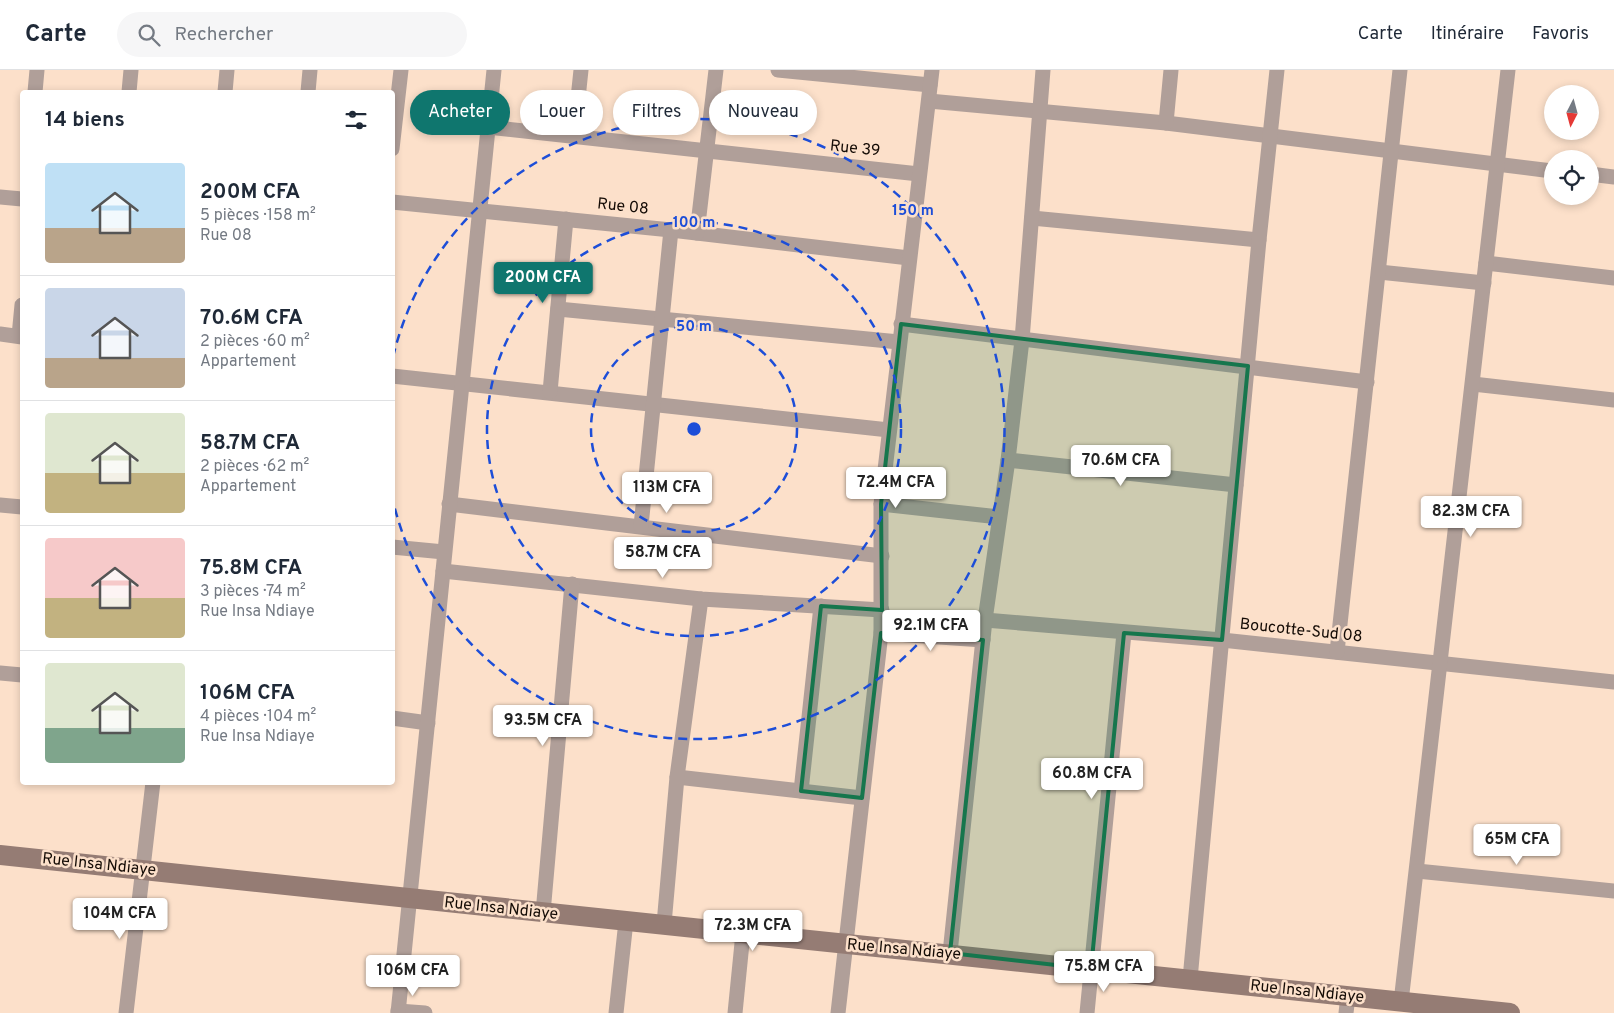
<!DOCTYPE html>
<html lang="fr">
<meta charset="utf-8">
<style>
body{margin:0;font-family:Overpass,sans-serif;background:#f6f6f7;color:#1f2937;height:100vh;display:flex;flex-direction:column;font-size:19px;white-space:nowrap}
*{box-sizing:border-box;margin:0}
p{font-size:16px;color:#747a83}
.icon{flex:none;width:28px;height:28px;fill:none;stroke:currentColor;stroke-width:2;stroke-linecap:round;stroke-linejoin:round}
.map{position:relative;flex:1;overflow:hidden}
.side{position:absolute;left:20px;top:20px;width:375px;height:695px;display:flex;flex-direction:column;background:#fff;border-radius:5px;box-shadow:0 2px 8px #0003}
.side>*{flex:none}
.banner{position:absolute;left:410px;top:20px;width:475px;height:45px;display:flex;gap:10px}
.needle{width:32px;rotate:186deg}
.fabs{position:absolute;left:1544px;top:15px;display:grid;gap:10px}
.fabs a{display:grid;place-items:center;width:55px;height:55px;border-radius:50%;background:#fff;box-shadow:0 2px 8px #0003;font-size:25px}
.price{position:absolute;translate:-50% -42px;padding:0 11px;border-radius:5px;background:#fff;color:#222;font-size:16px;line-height:32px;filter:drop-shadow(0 1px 2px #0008)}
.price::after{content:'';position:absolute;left:50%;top:30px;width:15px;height:11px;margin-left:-8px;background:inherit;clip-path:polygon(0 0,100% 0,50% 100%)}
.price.active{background:#0f766e;color:#fff}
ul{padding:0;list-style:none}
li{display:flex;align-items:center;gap:15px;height:125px;padding:0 25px}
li+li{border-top:1px solid #e0e1e3}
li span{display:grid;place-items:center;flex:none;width:140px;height:100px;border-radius:5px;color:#555}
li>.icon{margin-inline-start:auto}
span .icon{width:60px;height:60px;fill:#fffc;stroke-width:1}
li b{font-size:21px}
h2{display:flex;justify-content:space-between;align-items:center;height:60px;padding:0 25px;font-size:21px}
.tag{padding:0 18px;border-radius:22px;background:#fff;box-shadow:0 2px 8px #0003;font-size:18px;line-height:45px}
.tag.active{background:#0f766e;color:#fff}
header{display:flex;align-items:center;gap:30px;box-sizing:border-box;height:70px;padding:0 25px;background:#fff;border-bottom:1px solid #e0e1e3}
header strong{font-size:24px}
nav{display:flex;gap:28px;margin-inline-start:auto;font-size:18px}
.search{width:350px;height:45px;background:#f6f6f7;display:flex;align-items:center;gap:12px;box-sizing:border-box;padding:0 18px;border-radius:28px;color:#747a83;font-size:19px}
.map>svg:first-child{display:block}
</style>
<header>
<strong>Carte</strong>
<div class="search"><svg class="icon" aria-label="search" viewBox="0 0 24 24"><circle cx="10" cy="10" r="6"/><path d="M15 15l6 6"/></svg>Rechercher</div>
<nav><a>Carte</a><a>Itinéraire</a><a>Favoris</a></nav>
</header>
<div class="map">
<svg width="1614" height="943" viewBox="0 0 1614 943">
<rect width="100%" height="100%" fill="#fce0ca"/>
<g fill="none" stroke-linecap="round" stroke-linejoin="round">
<g stroke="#b09f99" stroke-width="15">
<path d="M 778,0 L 930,15"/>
<path d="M 35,22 L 37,0"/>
<path d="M 129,22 L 131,0"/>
<path d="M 225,22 L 227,0"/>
<path d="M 308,22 L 310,0"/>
<path d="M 929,31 L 1166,53 L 1552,101"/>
<path d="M 1166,53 L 1171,0"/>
<path d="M 488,57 L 919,104"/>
<path d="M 574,66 L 581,0"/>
<path d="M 392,79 L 401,0"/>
<path d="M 1590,104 L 1614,107"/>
<path d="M 0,127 L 22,129"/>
<path d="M 392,132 L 671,160 L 909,188"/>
<path d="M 1032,148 L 1259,170"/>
<path d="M 697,163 L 716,0"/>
<path d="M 1486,193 L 1614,208"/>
<path d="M 1379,202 L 1484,213"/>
<path d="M 558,239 L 899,272"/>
<path d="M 901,254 L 1367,312"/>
<path d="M 0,264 L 22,267"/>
<path d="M 19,266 L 22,235"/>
<path d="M 392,306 L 889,360"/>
<path d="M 1473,314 L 1614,330"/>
<path d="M 550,322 L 566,149"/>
<path d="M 1008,390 L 1236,415"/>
<path d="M 449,434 L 882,486"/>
<path d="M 881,434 L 999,447"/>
<path d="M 0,435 L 22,437"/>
<path d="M 641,456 L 671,160"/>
<path d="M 392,477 L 444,482"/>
<path d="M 443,501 L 701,529 L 882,540"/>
<path d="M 985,550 L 1222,570 L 1614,612"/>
<path d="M 881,563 L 983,570"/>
<path d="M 1337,582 L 1400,0"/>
<path d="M 0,603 L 22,605"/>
<path d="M 392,648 L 428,653"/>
<path d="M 677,707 L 862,728"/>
<path d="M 801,721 L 821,536"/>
<path d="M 1417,801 L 1614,821"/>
<path d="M 543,843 L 572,514"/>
<path d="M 664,854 L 677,707 L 701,529"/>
<path d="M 950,883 L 985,550 L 1008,390 L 1022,270 L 1043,0"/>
<path d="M 1190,909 L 1259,170 L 1277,0"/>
<path d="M 1401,932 L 1508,0"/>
<path d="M 398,941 L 425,943"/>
<path d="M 126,943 L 153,712"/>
<path d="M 398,943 L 494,0"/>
<path d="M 616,943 L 626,851"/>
<path d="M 735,943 L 743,863"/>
<path d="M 838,943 L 881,563 L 881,434 L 932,0"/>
<path d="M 1087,943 L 1124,563"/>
<path d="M 1346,943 L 1348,926"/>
</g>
<path stroke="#957c74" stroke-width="20" d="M 0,785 C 503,839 1007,890 1510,943"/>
</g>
<path fill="#16764d" fill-opacity="0.2" stroke="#16764d" stroke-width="4" stroke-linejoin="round" d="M 901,254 L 1248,296 L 1222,570 L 1124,563 L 1091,899 L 950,883 L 983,570 L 881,563 L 862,728 L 801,721 L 821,536 L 882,540 L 881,434 Z"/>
<g fill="none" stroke="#1d4ed8" stroke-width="2.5" stroke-dasharray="9 6">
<circle cx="694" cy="359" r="103"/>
<circle cx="694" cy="359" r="207"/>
<path d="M393 287A310 310 0 1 1 393 431"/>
</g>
<g text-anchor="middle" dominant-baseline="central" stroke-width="5" stroke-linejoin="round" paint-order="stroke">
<g font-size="16" fill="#140b05" stroke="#fce0ca">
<text transform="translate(855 79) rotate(6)">Rue 39</text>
<text transform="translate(623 137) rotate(6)">Rue 08</text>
<text transform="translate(1301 561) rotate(6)">Boucotte-Sud 08</text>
<text transform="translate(99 795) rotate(6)">Rue Insa Ndiaye</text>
<text transform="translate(501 839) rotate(6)">Rue Insa Ndiaye</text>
<text transform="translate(904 880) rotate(5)">Rue Insa Ndiaye</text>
<text transform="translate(1307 922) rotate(6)">Rue Insa Ndiaye</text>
</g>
</g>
<circle cx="694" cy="359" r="8" fill="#1d4ed8" stroke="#fce0ca" stroke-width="2.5"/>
<g font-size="15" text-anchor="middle" font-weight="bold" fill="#1d4ed8" stroke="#fce0ca" stroke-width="5" stroke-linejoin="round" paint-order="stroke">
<text x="913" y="145">150 m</text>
<text x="694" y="157">100 m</text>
<text x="694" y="261">50 m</text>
</g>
</svg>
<div class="fabs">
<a><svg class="needle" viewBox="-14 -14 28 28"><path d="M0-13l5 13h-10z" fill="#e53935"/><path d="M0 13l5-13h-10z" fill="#747a83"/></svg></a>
<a><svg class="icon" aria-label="locate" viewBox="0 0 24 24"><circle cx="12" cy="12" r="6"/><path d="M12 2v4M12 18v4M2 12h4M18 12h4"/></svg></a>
</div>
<b class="price active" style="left:543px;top:234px">200M CFA</b>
<b class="price" style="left:1121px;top:417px">70.6M CFA</b>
<b class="price" style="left:896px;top:439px">72.4M CFA</b>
<b class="price" style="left:667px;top:444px">113M CFA</b>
<b class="price" style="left:1471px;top:468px">82.3M CFA</b>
<b class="price" style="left:663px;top:509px">58.7M CFA</b>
<b class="price" style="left:931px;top:582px">92.1M CFA</b>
<b class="price" style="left:543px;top:677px">93.5M CFA</b>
<b class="price" style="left:1092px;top:730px">60.8M CFA</b>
<b class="price" style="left:1517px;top:796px">65M CFA</b>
<b class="price" style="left:120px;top:870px">104M CFA</b>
<b class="price" style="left:753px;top:882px">72.3M CFA</b>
<b class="price" style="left:1104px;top:923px">75.8M CFA</b>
<b class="price" style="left:413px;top:927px">106M CFA</b>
<div class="banner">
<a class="tag active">Acheter</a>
<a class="tag">Louer</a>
<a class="tag">Filtres</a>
<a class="tag">Nouveau</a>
</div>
<section class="side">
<h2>14 biens<svg class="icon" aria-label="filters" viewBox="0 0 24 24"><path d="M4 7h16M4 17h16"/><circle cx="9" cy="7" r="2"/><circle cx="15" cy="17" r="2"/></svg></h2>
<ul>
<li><span style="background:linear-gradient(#bfe0f5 65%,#b9a48a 0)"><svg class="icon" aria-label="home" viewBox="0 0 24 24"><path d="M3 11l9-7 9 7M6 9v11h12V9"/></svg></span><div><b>200M CFA</b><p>5 pièces · 158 m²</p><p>Rue 08</p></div></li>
<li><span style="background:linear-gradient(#c9d6e8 70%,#b9a48a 0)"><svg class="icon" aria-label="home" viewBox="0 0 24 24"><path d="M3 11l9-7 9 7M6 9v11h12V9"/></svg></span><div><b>70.6M CFA</b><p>2 pièces · 60 m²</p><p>Appartement</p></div></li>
<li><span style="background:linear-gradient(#dfe7d0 60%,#c2b280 0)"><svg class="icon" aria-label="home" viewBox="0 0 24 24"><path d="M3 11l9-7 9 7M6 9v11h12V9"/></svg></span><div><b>58.7M CFA</b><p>2 pièces · 62 m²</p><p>Appartement</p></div></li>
<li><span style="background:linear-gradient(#f6c9c9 60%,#c2b280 0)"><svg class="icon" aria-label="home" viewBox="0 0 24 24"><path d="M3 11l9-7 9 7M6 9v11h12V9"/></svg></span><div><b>75.8M CFA</b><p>3 pièces · 74 m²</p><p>Rue Insa Ndiaye</p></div></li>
<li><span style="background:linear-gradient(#dfe7d0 65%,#7fa58c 0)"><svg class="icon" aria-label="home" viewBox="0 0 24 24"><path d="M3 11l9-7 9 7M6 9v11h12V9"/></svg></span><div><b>106M CFA</b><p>4 pièces · 104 m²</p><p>Rue Insa Ndiaye</p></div></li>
</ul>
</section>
</div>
